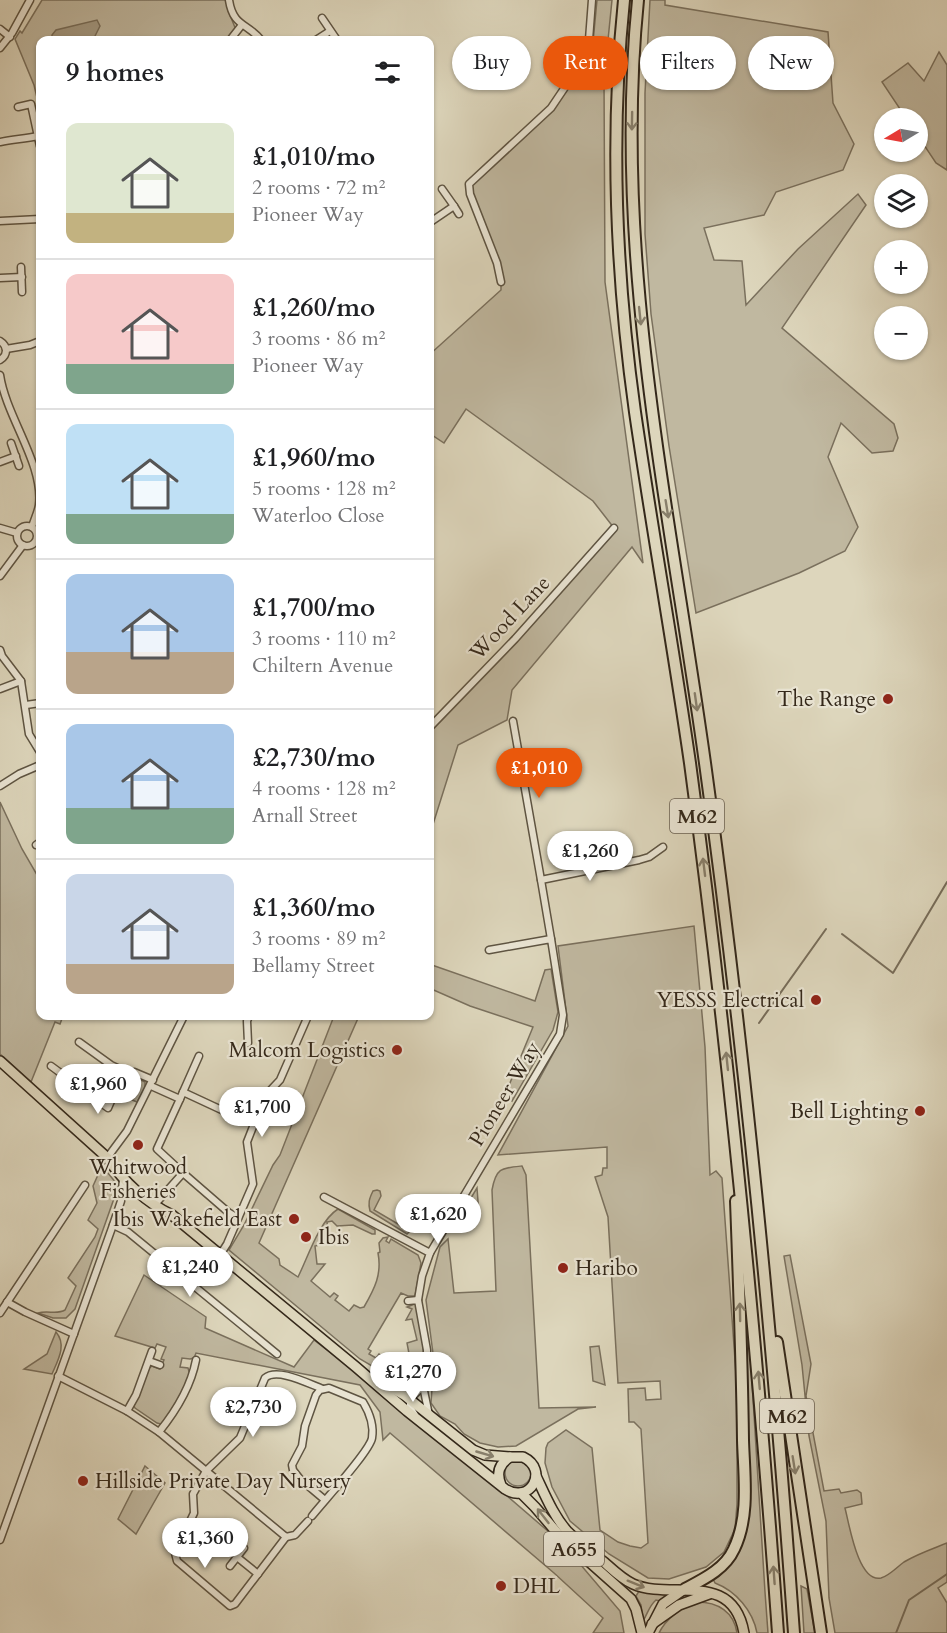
<!DOCTYPE html>
<meta charset="utf-8">
<style>
body{margin:0;font-family:Cardo,serif;background:#f6f6f6;color:#202124;height:100vh;display:flex;flex-direction:column;font-size:22px;white-space:nowrap}
*{box-sizing:border-box;margin:0}
p{font-size:20px;color:#757577}
.icon{flex:none;width:33px;height:33px;fill:none;stroke:currentColor;stroke-width:2;stroke-linecap:round;stroke-linejoin:round}
.map{position:relative;flex:1;overflow:hidden}
.panel{position:absolute;left:36px;top:36px;width:398px;height:984px;display:flex;flex-direction:column;background:#fff;border-radius:12px;box-shadow:0 2px 4px #0004}
.panel>*{flex:none}
.banner{position:absolute;left:452px;top:36px;width:405px;height:54px;display:flex;gap:12px}
.needle{width:39px;rotate:260deg}
.buttons{position:absolute;left:874px;top:108px;display:grid;gap:12px}
.buttons a{display:grid;place-items:center;width:54px;height:54px;border-radius:50%;background:#fff;box-shadow:0 2px 4px #0004;font-size:30px}
.price{position:absolute;translate:-50% -51px;padding:0 14px;border-radius:21px;background:#fff;color:#222;font-size:20px;line-height:39px;filter:drop-shadow(0 2px 3px #0008)}
.price::after{content:'';position:absolute;left:50%;top:36px;width:18px;height:14px;margin-left:-9px;background:inherit;clip-path:polygon(0 0,100% 0,50% 100%)}
.price.current{background:#ea580c;color:#fff}
ul{padding:0;list-style:none}
li{display:flex;align-items:center;gap:18px;height:150px;padding:0 30px}
li+li{border-top:2px solid #e0e0e0}
li span{display:grid;place-items:center;flex:none;width:168px;height:120px;border-radius:12px;color:#555}
li>.icon{margin-inline-start:auto}
span .icon{width:72px;height:72px;fill:#fffc;stroke-width:1}
li b{font-size:26px}
h2{display:flex;justify-content:space-between;align-items:center;height:72px;padding:0 30px;font-size:26px}
.pill{padding:0 21px;border-radius:27px;background:#fff;box-shadow:0 2px 4px #0004;font-size:21px;line-height:54px}
.pill.current{background:#ea580c;color:#fff}
.map>svg:first-child{display:block}
</style>
<div class="map">
<svg width="947" height="1633" viewBox="0 0 947 1633">
<rect width="100%" height="100%" fill="#ddd6bc"/>
<filter id="stains"><feTurbulence type="fractalNoise" baseFrequency=".00333" numOctaves="4"/><feColorMatrix values="0 0 0 0 .2 0 0 0 0 .09 0 0 0 0 .02 0 0 0 .5 -.17"/></filter>
<radialGradient id="worn" r=".72"><stop offset=".6" stop-color="#630" stop-opacity="0"/><stop offset="1" stop-color="#630" stop-opacity=".3"/></radialGradient>
<g fill="#c0b8a0" stroke="#7a705d" stroke-width="1.5">
<path d="M 42,0 L 226,0 L 228,10 L 236,30 L 225,40 L 40,40 L 40,110 L 34,85 L 15,39 L 20,31 L 22,33 Z"/>
<path d="M 597,0 L 612,0 L 604,80 L 605,282 L 643,563 L 632,547 L 512,690 L 507,720 L 458,745 L 429,837 L 429,726 L 614,528 L 593,501 L 466,409 L 444,443 L 429,433 L 429,355 L 501,290 L 501,282 L 480,220 L 470,184 L 547,111 L 571,82 L 590,74 Z"/>
<path d="M 650,0 L 665,0 L 665,5 L 828,32 L 833,103 L 854,144 L 843,170 L 776,192 L 764,215 L 704,228 L 714,260 L 742,261 L 746,305 L 798,249 L 858,194 L 866,205 L 782,328 L 894,424 L 898,438 L 893,451 L 872,453 L 841,423 L 828,457 L 858,527 L 845,551 L 799,573 L 696,613 L 669,446 L 651,314 L 645,234 L 645,93 Z"/>
<path d="M 939,52 L 947,65 L 947,170 L 936,163 L 918,136 L 918,118 L 906,118 L 882,82 L 908,63 L 924,81 Z"/>
<path d="M 0,802 L 22,849 L 40,880 L 40,1016 L 63,1016 L 60,1024 L 55,1022 L 31,1082 L 0,1054 Z"/>
<path d="M 694,926 L 705,1047 L 710,1175 L 716,1171 L 722,1178 L 737,1388 L 737,1504 L 735,1529 L 724,1552 L 706,1567 L 669,1579 L 648,1578 L 609,1554 L 570,1521 L 552,1487 L 545,1463 L 546,1448 L 548,1443 L 566,1430 L 592,1448 L 600,1530 L 618,1542 L 630,1546 L 641,1548 L 648,1543 L 641,1429 L 634,1422 L 629,1422 L 628,1389 L 645,1388 L 646,1400 L 661,1399 L 660,1381 L 618,1383 L 608,1217 L 595,1177 L 602,1175 L 603,1168 L 607,1168 L 607,1147 L 498,1155 L 568,1026 L 558,946 Z"/>
<path d="M 429,964 L 535,1001 L 545,970 L 551,969 L 558,1012 L 553,1030 L 512,1101 L 505,1095 L 533,1027 L 470,1006 L 429,988 Z"/>
<path d="M 334,1016 L 359,1016 L 259,1243 L 279,1259 L 280,1265 L 298,1277 C 308,1257 319,1221 338,1209 L 375,1230 L 375,1234 L 372,1234 L 353,1225 L 337,1226 L 332,1221 L 327,1222 L 329,1243 L 315,1246 L 317,1264 L 325,1264 L 311,1281 L 330,1297 L 334,1293 L 338,1296 L 335,1300 L 349,1311 L 354,1305 L 360,1308 L 364,1307 C 375,1288 382,1274 378,1253 L 380,1252 L 379,1243 L 383,1238 L 388,1237 L 386,1241 L 389,1243 L 391,1239 L 418,1255 L 421,1263 L 415,1296 L 408,1296 L 401,1293 L 368,1349 L 371,1351 L 369,1354 L 376,1358 L 379,1354 L 392,1363 L 410,1359 L 407,1343 L 417,1340 L 412,1319 L 406,1320 L 412,1309 L 407,1307 L 417,1303 C 419,1320 430,1370 419,1383 C 416,1387 411,1386 406,1386 L 360,1359 L 229,1250 L 244,1225 L 273,1165 L 280,1155 Z"/>
<path d="M 131,1075 L 145,1082 L 145,1089 L 137,1102 L 118,1094 L 124,1080 Z"/>
<path d="M 102,1166 L 117,1184 L 117,1190 L 75,1309 L 66,1318 L 53,1318 L 38,1313 C 48,1310 57,1315 65,1310 L 76,1286 L 68,1278 L 95,1237 L 98,1229 L 88,1220 L 97,1203 L 93,1186 Z"/>
<path d="M 522,1166 L 526,1175 L 539,1408 L 596,1407 L 578,1409 L 516,1446 L 498,1447 L 480,1443 L 464,1434 L 455,1424 L 440,1416 L 431,1403 L 434,1361 L 426,1300 L 440,1247 L 448,1239 L 454,1293 L 496,1291 L 492,1190 C 496,1168 501,1168 522,1166 Z"/>
<path d="M 477,1188 L 479,1215 L 463,1219 L 460,1216 Z"/>
<path d="M 377,1190 L 380,1191 L 381,1196 L 374,1210 L 410,1231 L 407,1234 L 370,1211 C 368,1203 369,1199 373,1191 Z"/>
<path d="M 790,1255 L 811,1364 L 806,1396 L 824,1491 L 839,1489 L 841,1493 L 857,1490 L 861,1493 L 862,1504 L 845,1508 C 849,1523 858,1583 881,1578 C 889,1576 897,1567 904,1562 C 917,1554 932,1549 947,1543 L 947,1582 L 938,1588 L 947,1603 L 947,1633 L 835,1633 L 829,1598 L 826,1521 L 809,1436 L 802,1365 L 784,1256 Z"/>
<path d="M 144,1275 L 206,1317 L 205,1328 L 294,1367 L 314,1340 L 365,1379 L 405,1414 L 507,1496 L 563,1544 L 620,1611 L 624,1633 L 593,1633 L 603,1618 L 554,1573 L 390,1433 L 383,1440 L 380,1412 L 360,1385 L 196,1353 L 194,1358 L 190,1359 L 182,1358 L 180,1367 L 188,1368 L 190,1375 C 183,1391 176,1413 161,1424 L 157,1423 L 135,1408 L 134,1406 L 147,1369 L 152,1366 L 160,1369 L 164,1360 L 161,1359 L 166,1347 L 157,1344 L 155,1348 L 115,1336 Z"/>
<path d="M 748,1318 L 765,1592 L 768,1633 L 757,1633 C 753,1611 736,1591 715,1583 L 713,1579 L 733,1560 L 742,1542 L 745,1330 Z"/>
<path d="M 56,1332 C 67,1345 58,1360 52,1374 L 24,1369 L 47,1354 Z"/>
<path d="M 599,1346 L 605,1385 L 593,1381 L 590,1347 Z"/>
<circle cx="518" cy="1473" r="13"/>
<path d="M 145,1466 L 165,1483 L 136,1534 L 118,1519 Z"/>
<path d="M 801,1586 L 807,1589 L 815,1633 L 804,1633 Z"/>
<path d="M 639,1591 L 667,1595 L 660,1601 L 656,1600 C 649,1606 648,1613 643,1621 L 641,1605 L 636,1596 Z"/>
<path d="M 697,1602 C 718,1602 734,1612 737,1633 L 659,1633 C 667,1617 681,1608 697,1602 Z"/>
</g>
<path fill="#a49b85" stroke="#776d5a" stroke-width="1.5" d="M 97,20 L 100,26 L 93,40 L 52,40 L 52,35 L 56,30 Z"/>
<g fill="none" stroke-linecap="round" stroke-linejoin="round">
<g stroke="#776d5a" stroke-width="2">
<path d="M 842,934 L 893,973 L 947,882"/>
<path d="M 759,1023 L 826,929"/>
<path d="M 896,1633 L 909,1600 L 947,1574"/>
</g>
<defs>
<g id="street">
<path d="M 229,0 C 233,27 248,23 261,40"/>
<path d="M 322,18 L 337,40"/>
<path d="M 0,29 L 10,37"/>
<path d="M 230,40 L 241,26"/>
<path d="M 316,40 L 330,31"/>
<path d="M 0,48 L 12,33 L 30,0"/>
<path d="M 18,107 L 31,104 L 40,146"/>
<path d="M 0,142 C 13,139 24,139 38,136"/>
<path d="M 442,189 L 454,206"/>
<path d="M 0,221 L 40,219"/>
<path d="M 429,223 L 454,206 L 459,214"/>
<path d="M 21,267 L 22,292"/>
<path d="M 0,278 L 22,277"/>
<path d="M 501,282 L 497,263 L 470,194 L 469,184 L 551,108 L 588,53 L 592,0"/>
<path d="M 0,341 C 8,346 8,355 0,360"/>
<path d="M 6,349 L 30,345 L 40,341"/>
<path d="M 0,375 C 6,417 44,464 39,505 C 38,512 34,520 32,527"/>
<path d="M 11,443 L 19,466"/>
<path d="M 0,462 L 16,456"/>
<circle cx="27" cy="536" r="10"/>
<path d="M 0,528 L 17,533"/>
<path d="M 0,576 L 23,545"/>
<path d="M 0,650 L 2,656 L 21,681 L 29,734 L 40,752"/>
<path d="M 0,689 L 21,681"/>
<path d="M 26,705 L 40,703"/>
<path d="M 513,721 L 541,880"/>
<path d="M 429,728 L 515,639 L 614,528"/>
<path d="M 0,786 L 19,774 L 40,765"/>
<path d="M 36,845 L 40,842"/>
<path d="M 551,939 L 541,880 L 639,860 L 649,857 L 663,847"/>
<path d="M 79,1042 L 111,1065 L 124,1071 L 134,1072 L 153,1080"/>
<path d="M 248,1043 L 247,1021 L 249,1016"/>
<path d="M 51,1066 L 108,1108 L 124,1071"/>
<path d="M 151,1086 L 180,1099 L 157,1149 L 183,1173"/>
<path d="M 183,1092 L 199,1056"/>
<path d="M 180,1099 L 183,1092 L 226,1112"/>
<path d="M 107,1158 L 127,1131 L 184,1016"/>
<path d="M 324,1197 L 430,1253 L 422,1276 L 418,1300"/>
<path d="M 158,1201 L 183,1173 L 228,1212 L 238,1218"/>
<path d="M 113,1225 L 128,1232 L 277,1354"/>
<path d="M 430,1253 L 560,1034 L 563,1015 L 551,939 L 489,950"/>
<path d="M 220,1255 L 227,1244 L 253,1184 L 247,1142 L 265,1096 L 280,1080 L 308,1016"/>
<path d="M 408,1301 L 418,1300 L 427,1350 L 427,1375 L 423,1386 L 410,1399 L 410,1407 L 415,1415"/>
<path d="M 7,1302 L 25,1312 L 74,1334"/>
<path d="M 0,1313 L 85,1185"/>
<path d="M 149,1361 L 160,1365"/>
<path d="M 58,1376 L 127,1411 L 159,1432 L 286,1537 L 295,1535 L 308,1521"/>
<path d="M 423,1386 L 429,1415"/>
<path d="M 127,1411 L 136,1395 L 152,1351"/>
<path d="M 159,1432 C 176,1411 191,1386 196,1360"/>
<path d="M 312,1516 C 323,1502 370,1451 372,1438 C 374,1426 369,1412 363,1402 L 329,1388 L 320,1390 L 316,1395 L 305,1426 L 302,1446 L 292,1465 L 293,1470 L 300,1479 L 325,1500"/>
<path d="M 286,1537 L 235,1604 L 230,1606 L 177,1561 L 175,1553 L 194,1513 L 193,1494 L 206,1471 L 240,1438 L 265,1378 C 277,1367 309,1384 323,1389"/>
<path d="M 0,1540 L 113,1225 L 121,1201 L 123,1179"/>
<path d="M 237,1557 L 244,1548"/>
<path d="M 230,1566 L 237,1557 L 258,1574"/>
</g>
<g id="primary">
<path d="M 0,1061 L 112,1162"/>
<path d="M 108,1159 C 124,1182 147,1203 172,1215 L 356,1367 L 407,1411 L 505,1489 C 530,1505 550,1470 523,1457 L 510,1457 C 499,1464 496,1473 501,1485"/>
<path d="M 373,1377 L 404,1395 L 473,1450 L 485,1455 L 510,1457"/>
<path d="M 536,1476 C 545,1495 554,1517 568,1532 C 579,1543 592,1553 604,1562 C 613,1570 622,1579 633,1584 C 671,1601 733,1569 744,1633"/>
<path d="M 521,1493 L 535,1507 L 559,1535 L 631,1599 L 636,1609 L 642,1633"/>
<path d="M 652,1624 L 679,1605 L 709,1594"/>
<path d="M 648,1633 L 663,1604 L 683,1590"/>
</g>
<g id="highway">
<path d="M 624,0 C 610,136 616,276 635,412 C 652,529 673,645 690,763 C 729,1052 757,1342 778,1633"/>
<path d="M 638,0 C 612,257 670,510 705,763 C 745,1052 773,1342 794,1633"/>
<path d="M 777,1342 L 821,1633"/>
<path d="M 685,1589 C 704,1579 725,1569 734,1549 C 750,1516 744,1475 743,1440 C 742,1360 739,1281 736,1201"/>
</g>
</defs>
<use href="#street" stroke="#5e5442" stroke-width="9"/>
<use href="#primary" stroke="#34281a" stroke-width="12"/>
<use href="#highway" stroke="#34281a" stroke-width="14"/>
<use href="#street" stroke="#e9e4d3" stroke-width="6"/>
<use href="#primary" stroke="#ddd6bc" stroke-width="9"/>
<use href="#highway" stroke="#ddd6bc" stroke-width="10"/>
</g>
<defs><path id="oneway-shaft" d="M-6 0H5M1.5-3L5.5 0L1.5 3" fill="none" stroke-width="1.6" stroke-linecap="round" stroke-linejoin="round" transform="scale(1.5)"/></defs>
<g stroke="#887f6b">
<use href="#oneway-shaft" transform="translate(632 121) rotate(91)"/>
<use href="#oneway-shaft" transform="translate(640 316) rotate(84)"/>
<use href="#oneway-shaft" transform="translate(667 509) rotate(81)"/>
<use href="#oneway-shaft" transform="translate(696 702) rotate(82)"/>
<use href="#oneway-shaft" transform="translate(704 867) rotate(-97)"/>
<use href="#oneway-shaft" transform="translate(727 1061) rotate(-96)"/>
<use href="#oneway-shaft" transform="translate(740 1312) rotate(-91)"/>
<use href="#oneway-shaft" transform="translate(759 1380) rotate(-95)"/>
<use href="#oneway-shaft" transform="translate(485 1454) rotate(16)"/>
<use href="#oneway-shaft" transform="translate(794 1465) rotate(81)"/>
<use href="#oneway-shaft" transform="translate(543 1516) rotate(-128)"/>
<use href="#oneway-shaft" transform="translate(774 1575) rotate(-94)"/>
<use href="#oneway-shaft" transform="translate(636 1584) rotate(22)"/>
</g>
<g fill="#8f2418" stroke="#e9e4d3" stroke-width="2">
<circle cx="888" cy="699" r="6"/>
<circle cx="816" cy="1000" r="6"/>
<circle cx="397" cy="1050" r="6"/>
<circle cx="920" cy="1111" r="6"/>
<circle cx="138" cy="1145" r="6"/>
<circle cx="294" cy="1219" r="6"/>
<circle cx="306" cy="1237" r="6"/>
<circle cx="563" cy="1268" r="6"/>
<circle cx="83" cy="1481" r="6"/>
<circle cx="501" cy="1586" r="6"/>
</g>
<g text-anchor="middle" dominant-baseline="central" stroke-width="4.5" stroke-linejoin="round" paint-order="stroke">
<g fill="#e9e4d3" stroke="#6a6052" stroke-width="1.5">
<rect x="670" y="799" width="54" height="34" rx="4.5"/>
<rect x="760" y="1399" width="54" height="34" rx="4.5"/>
<rect x="544" y="1532" width="60" height="34" rx="4.5"/>
</g>
<g font-size="20" font-weight="bold" fill="#34281a">
<text x="697" y="816">M62</text>
<text x="787" y="1416">M62</text>
<text x="574" y="1549">A655</text>
</g>
<g font-size="21" fill="#34281a" stroke="#e9e4d3">
<text transform="translate(510 618) rotate(-47)">Wood Lane</text>
<text transform="translate(505 1094) rotate(-59)">Pioneer Way</text>
</g>
<g font-size="21" fill="#34281a" stroke="#e9e4d3" text-anchor="end">
<text x="876" y="699">The Range</text>
<text x="804" y="1000">YESSS Electrical</text>
<text x="385" y="1050">Malcom Logistics</text>
<text x="908" y="1111">Bell Lighting</text>
<text x="138" y="1167" text-anchor="middle">Whitwood<tspan x="138" dy="24">Fisheries</tspan></text>
<text x="282" y="1219">Ibis Wakefield East</text>
<text x="318" y="1237" text-anchor="start">Ibis</text>
<text x="575" y="1268" text-anchor="start">Haribo</text>
<text x="95" y="1481" text-anchor="start">Hillside Private Day Nursery</text>
<text x="513" y="1586" text-anchor="start">DHL</text>
</g>
</g>
<rect width="100%" height="100%" filter="url(#stains)"/>
<rect width="100%" height="100%" fill="url(#worn)"/>
</svg>
<div class="buttons">
<a><svg class="needle" viewBox="-14 -14 28 28"><path d="M0-13l5 13h-10z" fill="#e53935"/><path d="M0 13l5-13h-10z" fill="#757577"/></svg></a>
<a><svg class="icon" aria-label="layers" viewBox="0 0 24 24"><path d="M12 4l9 5-9 5-9-5zM3 14l9 5 9-5"/></svg></a>
<a>+</a>
<a>−</a>
</div>
<b class="price current" style="left:539px;top:799px">£1,010</b>
<b class="price" style="left:590px;top:882px">£1,260</b>
<b class="price" style="left:98px;top:1115px">£1,960</b>
<b class="price" style="left:262px;top:1138px">£1,700</b>
<b class="price" style="left:438px;top:1245px">£1,620</b>
<b class="price" style="left:190px;top:1298px">£1,240</b>
<b class="price" style="left:413px;top:1403px">£1,270</b>
<b class="price" style="left:253px;top:1438px">£2,730</b>
<b class="price" style="left:205px;top:1569px">£1,360</b>
<div class="banner">
<a class="pill">Buy</a>
<a class="pill current">Rent</a>
<a class="pill">Filters</a>
<a class="pill">New</a>
</div>
<section class="panel">
<h2>9 homes<svg class="icon" aria-label="filters" viewBox="0 0 24 24"><path d="M4 7h16M4 17h16"/><circle cx="9" cy="7" r="2"/><circle cx="15" cy="17" r="2"/></svg></h2>
<ul>
<li><span style="background:linear-gradient(#dfe7d0 75%,#c2b280 0)"><svg class="icon" aria-label="home" viewBox="0 0 24 24"><path d="M3 11l9-7 9 7M6 9v11h12V9"/></svg></span><div><b>£1,010/mo</b><p>2 rooms · 72 m²</p><p>Pioneer Way</p></div></li>
<li><span style="background:linear-gradient(#f6c9c9 75%,#7fa58c 0)"><svg class="icon" aria-label="home" viewBox="0 0 24 24"><path d="M3 11l9-7 9 7M6 9v11h12V9"/></svg></span><div><b>£1,260/mo</b><p>3 rooms · 86 m²</p><p>Pioneer Way</p></div></li>
<li><span style="background:linear-gradient(#bfe0f5 75%,#7fa58c 0)"><svg class="icon" aria-label="home" viewBox="0 0 24 24"><path d="M3 11l9-7 9 7M6 9v11h12V9"/></svg></span><div><b>£1,960/mo</b><p>5 rooms · 128 m²</p><p>Waterloo Close</p></div></li>
<li><span style="background:linear-gradient(#a9c7e8 65%,#b9a48a 0)"><svg class="icon" aria-label="home" viewBox="0 0 24 24"><path d="M3 11l9-7 9 7M6 9v11h12V9"/></svg></span><div><b>£1,700/mo</b><p>3 rooms · 110 m²</p><p>Chiltern Avenue</p></div></li>
<li><span style="background:linear-gradient(#a9c7e8 70%,#7fa58c 0)"><svg class="icon" aria-label="home" viewBox="0 0 24 24"><path d="M3 11l9-7 9 7M6 9v11h12V9"/></svg></span><div><b>£2,730/mo</b><p>4 rooms · 128 m²</p><p>Arnall Street</p></div></li>
<li><span style="background:linear-gradient(#c9d6e8 75%,#b9a48a 0)"><svg class="icon" aria-label="home" viewBox="0 0 24 24"><path d="M3 11l9-7 9 7M6 9v11h12V9"/></svg></span><div><b>£1,360/mo</b><p>3 rooms · 89 m²</p><p>Bellamy Street</p></div></li>
</ul>
</section>
</div>
